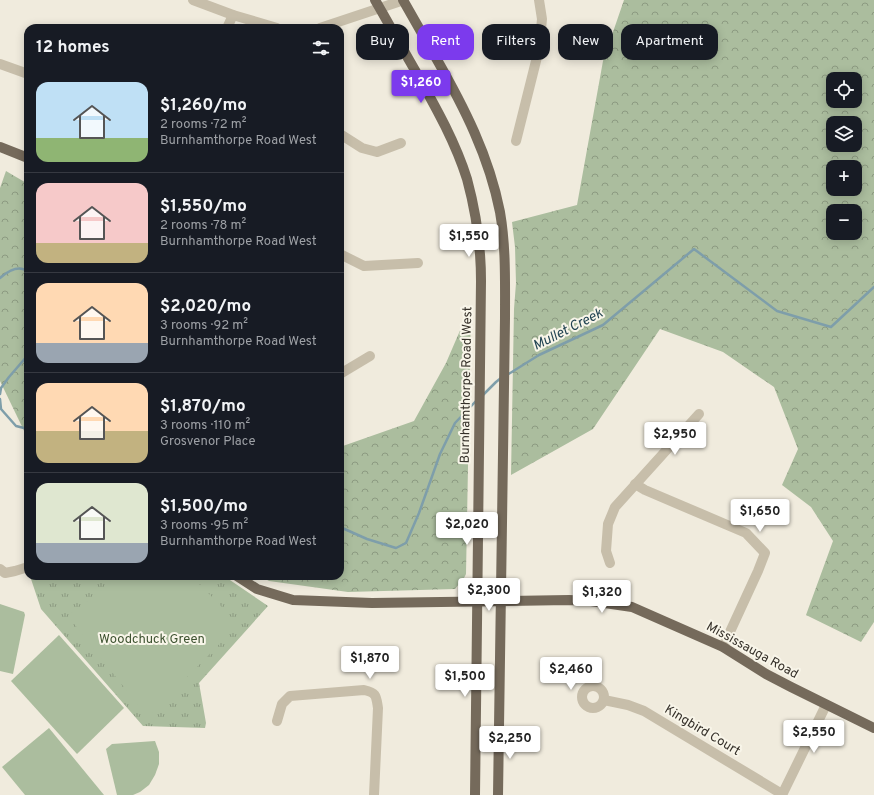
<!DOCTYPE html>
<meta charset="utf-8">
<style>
body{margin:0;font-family:Overpass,sans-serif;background:#242831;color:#f1f3f6;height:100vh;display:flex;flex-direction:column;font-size:15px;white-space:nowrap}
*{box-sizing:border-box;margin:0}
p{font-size:13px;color:#9ea1a6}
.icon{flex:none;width:22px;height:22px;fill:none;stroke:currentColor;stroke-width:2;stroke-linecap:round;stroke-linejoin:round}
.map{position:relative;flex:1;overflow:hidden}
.side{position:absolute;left:24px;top:24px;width:320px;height:556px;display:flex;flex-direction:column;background:#171b24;border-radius:12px;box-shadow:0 2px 10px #0003}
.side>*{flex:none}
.guide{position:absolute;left:356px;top:24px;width:380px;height:36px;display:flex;gap:8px}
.fabs{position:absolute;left:826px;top:72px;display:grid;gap:8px}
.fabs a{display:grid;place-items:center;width:36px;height:36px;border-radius:8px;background:#171b24;box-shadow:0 2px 10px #0003;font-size:20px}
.price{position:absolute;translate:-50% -34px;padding:0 9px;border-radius:4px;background:#fff;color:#222;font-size:13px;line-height:26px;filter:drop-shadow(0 1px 2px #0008)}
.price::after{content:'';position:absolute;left:50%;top:24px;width:12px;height:9px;margin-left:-6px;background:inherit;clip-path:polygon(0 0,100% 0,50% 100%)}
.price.on{background:#7c3aed;color:#fff}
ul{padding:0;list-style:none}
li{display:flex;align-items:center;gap:12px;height:100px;padding:0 12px}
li+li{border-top:1px solid #363941}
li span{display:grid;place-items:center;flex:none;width:112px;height:80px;border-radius:12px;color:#555}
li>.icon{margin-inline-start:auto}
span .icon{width:48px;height:48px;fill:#fffc;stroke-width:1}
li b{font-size:17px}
h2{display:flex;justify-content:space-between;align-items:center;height:48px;padding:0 12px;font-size:17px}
.chip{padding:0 14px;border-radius:12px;background:#171b24;box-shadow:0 2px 10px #0003;font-size:14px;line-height:36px}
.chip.on{background:#7c3aed;color:#fff}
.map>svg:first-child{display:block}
</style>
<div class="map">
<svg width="874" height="795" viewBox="0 0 874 795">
<defs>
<pattern id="grass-tufts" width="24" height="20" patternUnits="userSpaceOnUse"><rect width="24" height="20" fill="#abbd9e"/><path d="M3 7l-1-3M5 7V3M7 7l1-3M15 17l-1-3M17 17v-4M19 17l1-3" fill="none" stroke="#8c9a81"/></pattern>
<pattern id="forest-crowns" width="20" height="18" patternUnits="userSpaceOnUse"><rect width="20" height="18" fill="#abbd9e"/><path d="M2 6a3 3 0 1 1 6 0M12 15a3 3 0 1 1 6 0" fill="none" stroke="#8c9a81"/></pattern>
</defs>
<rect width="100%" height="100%" fill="#f0ebdd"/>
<path fill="url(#grass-tufts)" d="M 30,576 L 224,576 L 268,606 L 199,683 L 206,723 L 205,728 L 143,726 L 41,609 Z"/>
<g fill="url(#forest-crowns)" fill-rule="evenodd">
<path d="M 624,0 L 874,0 L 874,622 L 861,642 L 806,615 L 833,541 L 811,507 L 782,485 L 798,449 L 774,387 L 723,352 L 660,329 L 593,429 L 511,475 L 514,309 L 516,283 L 515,247 L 512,222 L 577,205 L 603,61 ZM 833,79 L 855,79 L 855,101 L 833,101 ZM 833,123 L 855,123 L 855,145 L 833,145 ZM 833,167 L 855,167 L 855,189 L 833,189 ZM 833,211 L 855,211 L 855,233 L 833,233 Z"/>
<path d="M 6,171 L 28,184 L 28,439 L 0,381 L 0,188 Z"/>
<path d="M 471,305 L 466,574 L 464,578 L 455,589 L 348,592 L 269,581 L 261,576 L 340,576 L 340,447 L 414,421 L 446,363 Z"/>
</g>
<g fill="#abbd9e">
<path d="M 122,576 L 186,576 L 195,580 L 218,603 L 238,625 L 151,714 L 145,714 L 68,616 L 114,580 Z"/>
<path d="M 0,604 L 24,612 L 25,615 L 13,674 L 0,671 Z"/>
<path d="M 59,635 L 124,708 L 77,754 L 11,681 Z"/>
<path d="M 49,728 L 104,795 L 25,795 L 2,767 Z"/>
<path d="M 155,741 L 159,752 L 159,764 L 155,775 L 149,785 L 140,792 L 133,795 L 117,795 L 106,749 L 112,744 Z"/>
</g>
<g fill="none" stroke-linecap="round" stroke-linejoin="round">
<g stroke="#7e9eaa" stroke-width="2.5">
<path d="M 0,278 C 7,272 19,264 28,272"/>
<path d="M 507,375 L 539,355 L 603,325 L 694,249 L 777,311 L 831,327 L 874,287"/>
<path d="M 0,394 L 1,388 L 9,377 L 28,355"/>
<path d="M 483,395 L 496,382 L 501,378"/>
<path d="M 0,399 L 1,409 L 16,426 L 28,429"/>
<path d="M 340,527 L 367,539 L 396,548 L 406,543 L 419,513 L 440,454 L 455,423 L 476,401"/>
</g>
<g stroke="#c7beaa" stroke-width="10">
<path d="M 193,0 L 233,15 L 277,28"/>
<path d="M 227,28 L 233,15"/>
<path d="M 320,28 L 404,0"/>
<path d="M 0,64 L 28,74"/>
<path d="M 340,134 L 362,148 L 377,152 L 401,143"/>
<path d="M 516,141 L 539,49 L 542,19 L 539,0"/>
<path d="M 340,254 L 364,266 L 418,263"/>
<path d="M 340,374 L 370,356"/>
<path d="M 635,484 L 645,490 L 746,533 L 765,553 L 758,571 L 723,647"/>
<path d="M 610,563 L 606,551 L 608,524 L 615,507 L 699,414"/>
<path d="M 0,569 L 5,573 L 15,571 L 28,567"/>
<circle cx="593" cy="697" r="11"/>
<path d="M 604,700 L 628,705 L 644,711 L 782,794"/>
<path d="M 277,721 L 282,704 L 290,696 L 364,690 C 377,693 376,696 378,708 L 374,795"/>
<path d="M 782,795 L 826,705"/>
</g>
<g stroke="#756a5b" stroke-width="10">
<path d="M 375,0 C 389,24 402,48 416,72 C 435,106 455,141 467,179 C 476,212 481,247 481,281 L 475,795"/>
<path d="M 403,0 C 414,19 425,39 436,58 C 464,107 489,156 500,212 C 506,247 505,282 505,318 L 498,795"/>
<path d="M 0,147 L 28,158"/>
<path d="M 237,576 L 257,589 L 293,600 L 372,603 L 569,600 L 591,601 L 632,607 L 723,647 L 766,674 L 791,687 L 874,728"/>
</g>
</g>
<g text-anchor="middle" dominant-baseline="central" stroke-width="4" stroke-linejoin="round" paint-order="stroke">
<g font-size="13" fill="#353029" stroke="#f8f5e9">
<text transform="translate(467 385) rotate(-89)">Burnhamthorpe Road West</text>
<text transform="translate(752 651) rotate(29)">Mississauga Road</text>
<text transform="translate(702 731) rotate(31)">Kingbird Court</text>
</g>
<g font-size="13" fill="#3c512f" stroke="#f8f5e9">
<text x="152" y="640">Woodchuck Green</text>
</g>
<g font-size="14" font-style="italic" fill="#224453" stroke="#f8f5e9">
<text transform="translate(568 330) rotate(-27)">Mullet Creek</text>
</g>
</g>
</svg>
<div class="fabs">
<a><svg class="icon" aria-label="locate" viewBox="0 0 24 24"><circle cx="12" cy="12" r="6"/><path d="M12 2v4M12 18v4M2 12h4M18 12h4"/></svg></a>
<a><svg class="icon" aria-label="layers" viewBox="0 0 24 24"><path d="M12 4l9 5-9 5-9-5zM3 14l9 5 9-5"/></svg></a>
<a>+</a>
<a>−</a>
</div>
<b class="price on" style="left:421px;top:104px">$1,260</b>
<b class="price" style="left:469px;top:258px">$1,550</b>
<b class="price" style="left:675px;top:456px">$2,950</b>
<b class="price" style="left:760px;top:533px">$1,650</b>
<b class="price" style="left:467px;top:546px">$2,020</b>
<b class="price" style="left:489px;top:612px">$2,300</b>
<b class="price" style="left:602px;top:614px">$1,320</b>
<b class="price" style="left:370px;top:680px">$1,870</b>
<b class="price" style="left:571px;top:691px">$2,460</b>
<b class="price" style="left:465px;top:698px">$1,500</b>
<b class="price" style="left:814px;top:754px">$2,550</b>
<b class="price" style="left:510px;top:760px">$2,250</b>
<div class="guide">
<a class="chip">Buy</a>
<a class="chip on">Rent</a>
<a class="chip">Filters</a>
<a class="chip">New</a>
<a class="chip">Apartment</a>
</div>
<section class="side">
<h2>12 homes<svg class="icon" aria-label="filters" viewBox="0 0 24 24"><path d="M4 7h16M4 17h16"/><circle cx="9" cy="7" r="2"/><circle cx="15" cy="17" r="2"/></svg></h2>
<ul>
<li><span style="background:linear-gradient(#bfe0f5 70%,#8fb573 0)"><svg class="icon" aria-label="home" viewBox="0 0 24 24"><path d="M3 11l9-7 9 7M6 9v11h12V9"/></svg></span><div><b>$1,260/mo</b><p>2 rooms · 72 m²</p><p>Burnhamthorpe Road West</p></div></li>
<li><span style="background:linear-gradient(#f6c9c9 75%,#c2b280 0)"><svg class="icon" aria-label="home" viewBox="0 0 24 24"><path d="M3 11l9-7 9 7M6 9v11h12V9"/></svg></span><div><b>$1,550/mo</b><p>2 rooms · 78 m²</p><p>Burnhamthorpe Road West</p></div></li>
<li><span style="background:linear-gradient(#ffd9b3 75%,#9aa5b1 0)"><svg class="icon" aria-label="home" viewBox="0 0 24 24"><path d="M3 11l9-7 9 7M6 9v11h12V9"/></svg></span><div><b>$2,020/mo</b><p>3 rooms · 92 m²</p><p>Burnhamthorpe Road West</p></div></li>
<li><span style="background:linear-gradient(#ffd9b3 60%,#c2b280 0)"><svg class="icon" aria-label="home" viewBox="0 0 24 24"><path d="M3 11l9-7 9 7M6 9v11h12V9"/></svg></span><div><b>$1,870/mo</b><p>3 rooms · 110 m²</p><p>Grosvenor Place</p></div></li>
<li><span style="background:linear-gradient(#dfe7d0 75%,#9aa5b1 0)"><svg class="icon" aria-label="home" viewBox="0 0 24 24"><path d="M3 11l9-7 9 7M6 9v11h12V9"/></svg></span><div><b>$1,500/mo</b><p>3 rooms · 95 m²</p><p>Burnhamthorpe Road West</p></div></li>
</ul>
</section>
</div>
